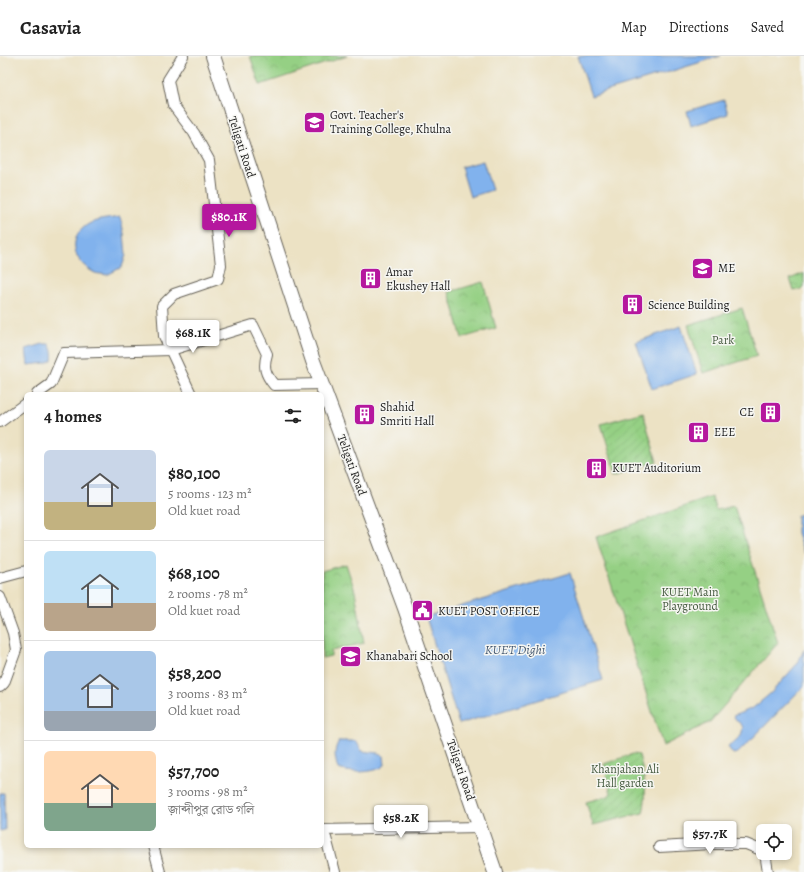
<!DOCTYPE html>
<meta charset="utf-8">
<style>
body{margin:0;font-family:Alegreya,"Noto Serif Bengali",serif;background:#f6f6f6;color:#222;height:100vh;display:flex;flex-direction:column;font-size:15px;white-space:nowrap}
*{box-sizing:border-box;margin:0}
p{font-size:13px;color:#767676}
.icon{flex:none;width:22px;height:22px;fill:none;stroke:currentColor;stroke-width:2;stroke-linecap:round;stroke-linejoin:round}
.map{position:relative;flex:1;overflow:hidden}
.side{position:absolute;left:24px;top:336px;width:300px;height:456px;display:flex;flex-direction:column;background:#fff;border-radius:6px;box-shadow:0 2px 6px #0003}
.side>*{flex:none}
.buttons{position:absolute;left:756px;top:768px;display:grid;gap:8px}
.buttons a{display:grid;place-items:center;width:36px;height:36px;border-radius:6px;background:#fff;box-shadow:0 2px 6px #0003;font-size:20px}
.price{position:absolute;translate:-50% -34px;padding:0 9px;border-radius:4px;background:#fff;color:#222;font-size:13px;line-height:26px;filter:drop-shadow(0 1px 2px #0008)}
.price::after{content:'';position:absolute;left:50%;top:24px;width:12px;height:9px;margin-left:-6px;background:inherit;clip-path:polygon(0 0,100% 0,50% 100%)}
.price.active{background:#b5179e;color:#fff}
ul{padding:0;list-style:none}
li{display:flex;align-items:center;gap:12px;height:100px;padding:0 20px}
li+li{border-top:1px solid #e0e0e0}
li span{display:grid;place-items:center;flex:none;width:112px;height:80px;border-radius:6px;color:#555}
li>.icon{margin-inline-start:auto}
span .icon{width:48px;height:48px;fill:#fffc;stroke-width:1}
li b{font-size:17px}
h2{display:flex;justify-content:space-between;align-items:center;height:48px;padding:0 20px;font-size:17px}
header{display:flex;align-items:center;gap:24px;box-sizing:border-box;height:56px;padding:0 20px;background:#fff;border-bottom:1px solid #e0e0e0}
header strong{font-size:19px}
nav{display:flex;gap:22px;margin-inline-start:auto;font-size:14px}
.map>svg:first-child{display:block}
</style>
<header>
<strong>Casavia</strong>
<nav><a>Map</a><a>Directions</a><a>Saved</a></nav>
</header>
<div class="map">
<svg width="804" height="816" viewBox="0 0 804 816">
<defs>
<pattern id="park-crowns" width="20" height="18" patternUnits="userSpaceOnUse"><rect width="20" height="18" fill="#95d084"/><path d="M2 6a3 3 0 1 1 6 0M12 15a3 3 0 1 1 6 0" fill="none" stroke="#80b271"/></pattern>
<pattern id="garden-furrows" width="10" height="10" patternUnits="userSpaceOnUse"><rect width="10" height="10" fill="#95d084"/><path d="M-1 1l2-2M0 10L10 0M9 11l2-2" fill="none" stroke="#80b271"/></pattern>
</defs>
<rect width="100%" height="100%" fill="#f6f6f2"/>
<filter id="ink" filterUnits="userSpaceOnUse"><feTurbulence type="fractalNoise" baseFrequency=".025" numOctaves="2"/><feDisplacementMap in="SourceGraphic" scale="8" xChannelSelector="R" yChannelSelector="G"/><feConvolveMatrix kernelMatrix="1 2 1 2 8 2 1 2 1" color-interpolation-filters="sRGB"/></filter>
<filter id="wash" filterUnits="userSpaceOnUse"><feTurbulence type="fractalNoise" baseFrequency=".012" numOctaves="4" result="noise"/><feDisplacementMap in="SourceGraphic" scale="16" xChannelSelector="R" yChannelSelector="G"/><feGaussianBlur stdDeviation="0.9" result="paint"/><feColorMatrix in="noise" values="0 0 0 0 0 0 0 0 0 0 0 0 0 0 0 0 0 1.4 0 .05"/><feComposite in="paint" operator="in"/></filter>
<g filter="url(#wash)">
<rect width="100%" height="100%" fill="#ece2c4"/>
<g fill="url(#park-crowns)" stroke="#587650">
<path d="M 250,0 L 347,0 L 260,29 Z"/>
<path d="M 804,217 L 804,232 L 794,235 L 790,223 Z"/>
<path d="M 483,226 L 496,272 L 462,282 L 449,236 Z"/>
<path d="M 742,252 L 757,300 L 703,317 L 688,269 Z"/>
<path d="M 712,441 L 716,454 L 734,450 L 778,587 L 710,666 L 663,690 L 596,481 Z"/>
<path d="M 346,508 L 355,535 L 364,587 L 331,595 L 331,600 L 322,602 L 322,515 Z"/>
</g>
<g fill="url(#garden-furrows)" stroke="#587650">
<path d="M 643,356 L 657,406 L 616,418 L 601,368 Z"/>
<path d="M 633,698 L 639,699 C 644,718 648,737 643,757 L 593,769 L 586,746 L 608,740 L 611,737 L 604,708 Z"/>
</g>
<g fill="#81b2ed" stroke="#4e6784">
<path d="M 578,0 L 721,0 L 591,40 Z"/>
<path d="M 724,44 L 728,58 L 691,70 L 687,55 Z"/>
<path d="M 483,105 L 492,134 L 470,141 L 461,111 Z"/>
<path d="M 120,161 L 124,177 L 126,199 L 122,211 L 107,219 C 103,218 98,218 95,217 C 74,207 66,183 87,169 C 96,163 110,163 120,161 Z"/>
<path d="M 681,270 L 697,318 L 652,333 L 636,286 Z"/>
<path d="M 43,288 L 49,288 C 52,293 53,298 52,304 L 46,307 L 28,309 L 26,293 Z"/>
<path d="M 804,458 L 804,497 L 797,477 L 797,459 Z"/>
<path d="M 570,517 L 603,624 L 459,668 L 426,561 Z"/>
<path d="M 804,593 L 804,630 L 738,697 L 733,698 L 728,691 L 741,680 L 743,671 L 733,660 L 753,652 L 771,637 L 798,607 Z"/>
<path d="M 339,685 L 356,685 L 362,695 L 379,697 L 384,700 L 385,709 C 375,718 350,717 338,713 C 335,703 333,694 339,685 Z"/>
<path d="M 0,737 L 4,737 L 5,774 L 0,775 Z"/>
</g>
</g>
<g filter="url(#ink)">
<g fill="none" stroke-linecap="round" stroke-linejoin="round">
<defs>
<g id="street">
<path d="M 183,0 L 168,24 L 173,49 L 194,77 L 209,104 L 221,209 L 218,223 L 174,238 L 162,250 L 164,280 L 191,338"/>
<path d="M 37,338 L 51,328 L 64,297 L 171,294 L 253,269 L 267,298 C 263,311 265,318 274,329 L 322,328"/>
<path d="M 0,366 L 26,347"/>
<path d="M 0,522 L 26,515"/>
<path d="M 0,541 L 13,577 L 16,594 L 4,627 L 0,631"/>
<path d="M 322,774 L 480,771"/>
<path d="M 322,778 L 326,782 L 335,816"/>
<path d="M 153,790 L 160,816"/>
<path d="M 659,791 L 712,788 L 746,788 L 763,795"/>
<path d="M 765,797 L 768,816"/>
</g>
<path id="secondary" d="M 213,0 L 313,305 L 405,552 L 495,816"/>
</defs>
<use href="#street" stroke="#656157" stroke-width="12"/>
<use href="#secondary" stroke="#656157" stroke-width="16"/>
<use href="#street" stroke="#fff" stroke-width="10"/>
<use href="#secondary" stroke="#fff" stroke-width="14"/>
</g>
</g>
<defs>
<symbol id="university-square" viewBox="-11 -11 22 22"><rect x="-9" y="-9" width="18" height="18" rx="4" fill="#b5179e" stroke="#f6f6f2"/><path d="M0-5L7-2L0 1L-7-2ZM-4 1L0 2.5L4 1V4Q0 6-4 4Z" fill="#fff"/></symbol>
<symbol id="school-square" viewBox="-11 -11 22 22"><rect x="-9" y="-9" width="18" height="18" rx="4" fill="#b5179e" stroke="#f6f6f2"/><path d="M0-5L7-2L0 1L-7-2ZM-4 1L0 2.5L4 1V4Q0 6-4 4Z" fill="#fff"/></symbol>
<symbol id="building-square" viewBox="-11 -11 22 22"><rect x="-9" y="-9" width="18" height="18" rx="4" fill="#b5179e" stroke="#f6f6f2"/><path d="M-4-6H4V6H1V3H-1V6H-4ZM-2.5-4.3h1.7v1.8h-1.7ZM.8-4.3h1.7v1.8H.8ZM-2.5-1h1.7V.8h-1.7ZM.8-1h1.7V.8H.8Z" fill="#fff"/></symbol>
<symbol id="civic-square" viewBox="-11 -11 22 22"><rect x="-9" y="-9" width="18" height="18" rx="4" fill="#b5179e" stroke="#f6f6f2"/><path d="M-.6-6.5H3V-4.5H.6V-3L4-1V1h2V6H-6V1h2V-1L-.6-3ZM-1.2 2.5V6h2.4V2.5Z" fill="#fff"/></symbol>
</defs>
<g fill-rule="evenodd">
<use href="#university-square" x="302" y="54" width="25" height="25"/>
<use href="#school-square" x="690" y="200" width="25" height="25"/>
<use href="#building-square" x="358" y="210" width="25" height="25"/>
<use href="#building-square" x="620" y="236" width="25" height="25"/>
<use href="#building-square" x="758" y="344" width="25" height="25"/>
<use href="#building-square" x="352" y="346" width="25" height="25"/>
<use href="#building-square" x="686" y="364" width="25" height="25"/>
<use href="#building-square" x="584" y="400" width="25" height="25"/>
<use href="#civic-square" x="410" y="542" width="25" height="25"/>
<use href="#school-square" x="338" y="588" width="25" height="25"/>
</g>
<g text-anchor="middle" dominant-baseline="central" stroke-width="3" stroke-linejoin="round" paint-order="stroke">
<g font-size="12" fill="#1c1c1c" stroke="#f6f6f2" text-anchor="start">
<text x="330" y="59">Govt. Teacher's<tspan x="330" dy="14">Training College, Khulna</tspan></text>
<text x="718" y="212">ME</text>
<text x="386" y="216">Amar<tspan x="386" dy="14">Ekushey Hall</tspan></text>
<text x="648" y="249">Science Building</text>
<text x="380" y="351">Shahid<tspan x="380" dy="14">Smriti Hall</tspan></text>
<text x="754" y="356" text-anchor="end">CE</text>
<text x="714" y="376">EEE</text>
<text x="612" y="412">KUET Auditorium</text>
<text x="438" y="555">KUET POST OFFICE</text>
<text x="366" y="600">Khanabari School</text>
</g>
<g font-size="12" fill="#1c1c1c" stroke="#f6f6f2">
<text transform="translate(242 91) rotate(72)">Teligati Road</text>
<text transform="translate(352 409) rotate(70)">Teligati Road</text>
<text transform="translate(461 714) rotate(71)">Teligati Road</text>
</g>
<g font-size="12" fill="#465b40" stroke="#f6f6f2">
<text x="723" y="284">Park</text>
<text x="690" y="536">KUET Main<tspan x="690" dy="14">Playground</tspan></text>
<text x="625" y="713">Khanjahan Ali<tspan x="625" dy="14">Hall garden</tspan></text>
</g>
<g font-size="13" font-style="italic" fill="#445870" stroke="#f6f6f2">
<text x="515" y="593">KUET Dighi</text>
</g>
</g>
</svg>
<div class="buttons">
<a><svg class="icon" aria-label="locate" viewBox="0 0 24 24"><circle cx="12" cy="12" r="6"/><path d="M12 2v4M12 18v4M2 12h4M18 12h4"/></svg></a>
</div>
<b class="price active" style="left:229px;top:182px">$80.1K</b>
<b class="price" style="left:193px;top:298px">$68.1K</b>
<b class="price" style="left:401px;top:783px">$58.2K</b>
<b class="price" style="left:710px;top:799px">$57.7K</b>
<section class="side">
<h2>4 homes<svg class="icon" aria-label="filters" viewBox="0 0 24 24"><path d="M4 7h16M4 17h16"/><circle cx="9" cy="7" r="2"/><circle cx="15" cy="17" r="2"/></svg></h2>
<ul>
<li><span style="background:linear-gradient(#c9d6e8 65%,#c2b280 0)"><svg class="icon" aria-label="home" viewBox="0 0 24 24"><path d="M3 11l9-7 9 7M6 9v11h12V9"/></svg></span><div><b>$80,100</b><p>5 rooms · 123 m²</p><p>Old kuet road</p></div></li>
<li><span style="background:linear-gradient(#bfe0f5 65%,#b9a48a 0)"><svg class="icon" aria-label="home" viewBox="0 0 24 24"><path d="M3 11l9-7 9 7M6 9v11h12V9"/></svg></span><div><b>$68,100</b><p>2 rooms · 78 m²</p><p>Old kuet road</p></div></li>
<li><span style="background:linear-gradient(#a9c7e8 75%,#9aa5b1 0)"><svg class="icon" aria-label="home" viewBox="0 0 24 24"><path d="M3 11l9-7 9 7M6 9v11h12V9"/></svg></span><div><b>$58,200</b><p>3 rooms · 83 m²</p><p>Old kuet road</p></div></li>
<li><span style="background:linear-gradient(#ffd9b3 65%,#7fa58c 0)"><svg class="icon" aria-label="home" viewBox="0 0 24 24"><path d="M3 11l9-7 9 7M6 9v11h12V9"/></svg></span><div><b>$57,700</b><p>3 rooms · 98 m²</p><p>জ়াব্দীপুর রোড গলি</p></div></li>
</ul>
</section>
</div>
